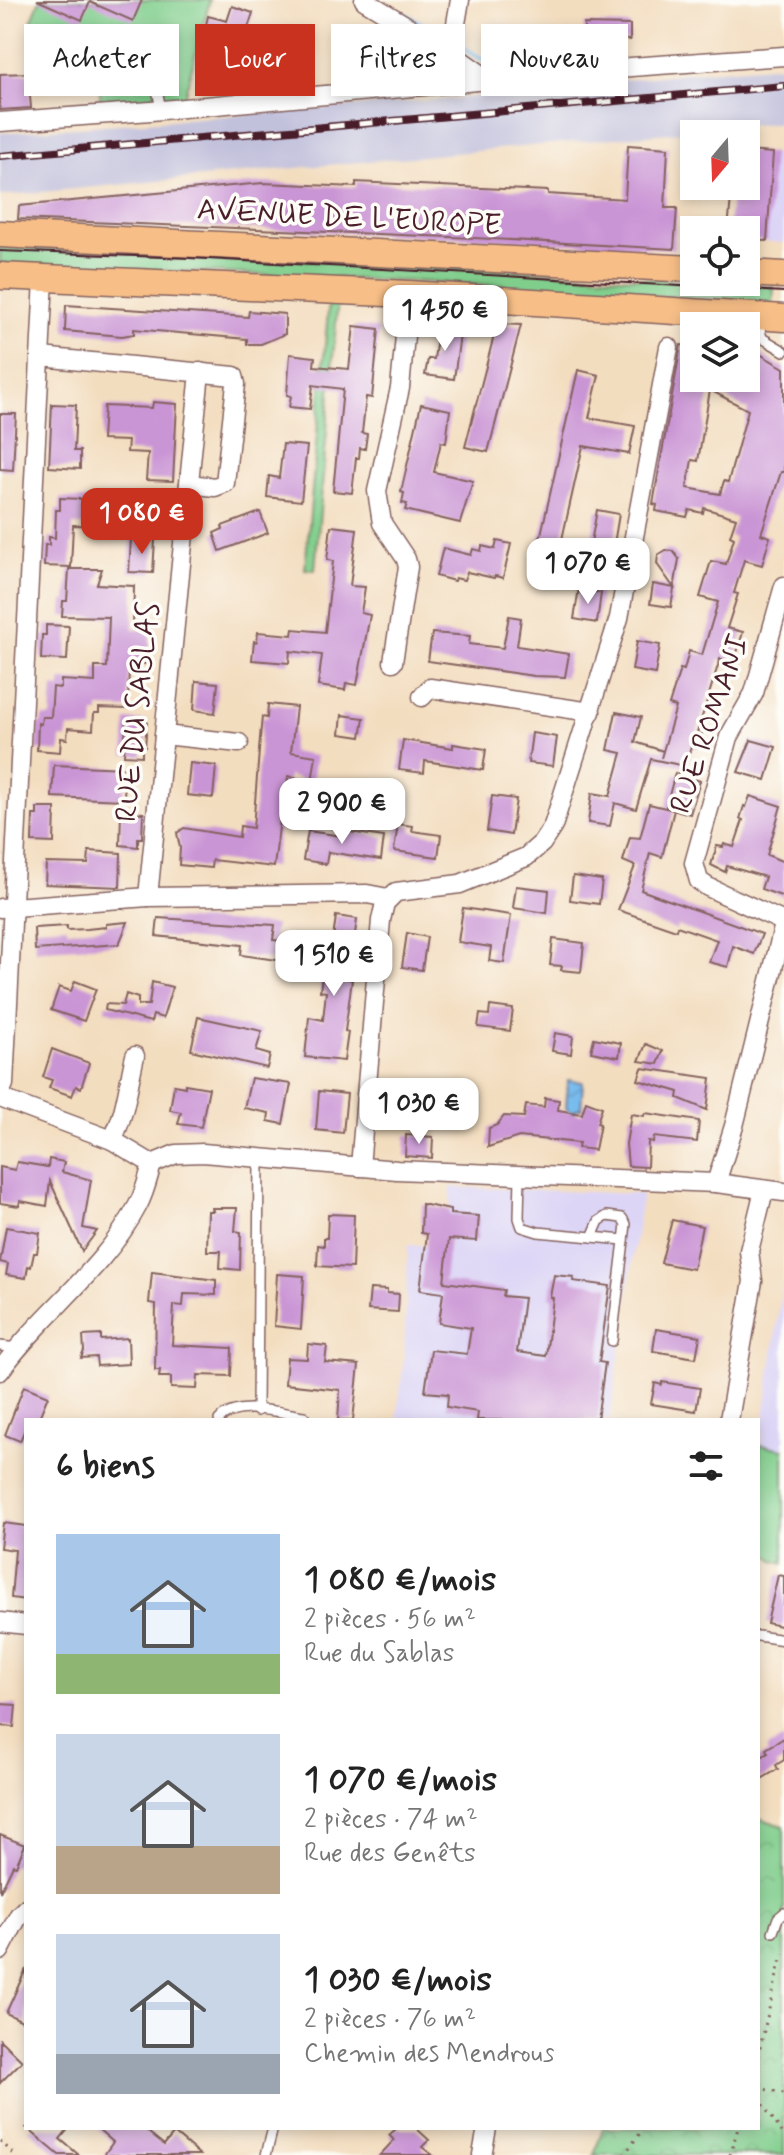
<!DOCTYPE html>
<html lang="fr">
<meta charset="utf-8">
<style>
body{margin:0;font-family:Mynerve,sans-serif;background:#f2f2f2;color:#222;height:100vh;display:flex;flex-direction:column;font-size:30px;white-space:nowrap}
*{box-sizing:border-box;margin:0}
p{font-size:26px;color:#767676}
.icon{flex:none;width:44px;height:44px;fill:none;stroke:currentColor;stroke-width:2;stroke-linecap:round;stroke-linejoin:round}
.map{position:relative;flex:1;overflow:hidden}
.drawer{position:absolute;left:24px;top:1418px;width:736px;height:712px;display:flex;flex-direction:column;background:#fff;border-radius:0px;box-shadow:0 4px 12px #0003}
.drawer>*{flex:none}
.guide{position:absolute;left:24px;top:24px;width:736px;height:72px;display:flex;gap:16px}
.needle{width:52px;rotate:199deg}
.controls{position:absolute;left:680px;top:120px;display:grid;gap:16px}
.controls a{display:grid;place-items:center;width:80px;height:80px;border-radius:0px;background:#fff;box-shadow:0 4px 12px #0003;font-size:40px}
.price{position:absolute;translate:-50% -68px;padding:0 18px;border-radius:16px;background:#fff;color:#222;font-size:26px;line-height:52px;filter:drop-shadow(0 2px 4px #0008)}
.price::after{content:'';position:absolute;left:50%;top:48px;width:24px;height:18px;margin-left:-12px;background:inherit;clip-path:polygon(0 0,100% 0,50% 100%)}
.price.on{background:#c8321e;color:#fff}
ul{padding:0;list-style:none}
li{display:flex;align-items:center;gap:24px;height:200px;padding:0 32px}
li span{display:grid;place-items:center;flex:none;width:224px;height:160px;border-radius:0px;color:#555}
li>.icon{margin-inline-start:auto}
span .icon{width:96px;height:96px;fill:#fffc;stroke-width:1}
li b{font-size:34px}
h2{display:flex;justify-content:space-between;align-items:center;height:96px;padding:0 32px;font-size:34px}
.tag{padding:0 28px;border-radius:0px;background:#fff;box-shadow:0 4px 12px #0003;font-size:28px;line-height:72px}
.tag.on{background:#c8321e;color:#fff}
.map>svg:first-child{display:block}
</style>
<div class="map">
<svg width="784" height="2155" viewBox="0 0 784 2155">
<defs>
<pattern id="park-crowns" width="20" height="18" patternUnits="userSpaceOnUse" patternTransform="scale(2)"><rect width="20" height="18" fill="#80ce8c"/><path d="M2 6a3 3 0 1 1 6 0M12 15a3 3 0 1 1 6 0" fill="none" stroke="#70b079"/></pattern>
<pattern id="water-waves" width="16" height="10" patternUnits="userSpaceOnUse" patternTransform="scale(2)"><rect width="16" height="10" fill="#78bcee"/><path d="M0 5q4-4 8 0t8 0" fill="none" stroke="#69a1cc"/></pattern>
</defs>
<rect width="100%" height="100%" fill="#fdfcf7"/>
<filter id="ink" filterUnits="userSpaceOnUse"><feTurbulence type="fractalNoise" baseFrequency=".0125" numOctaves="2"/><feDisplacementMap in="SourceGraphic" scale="16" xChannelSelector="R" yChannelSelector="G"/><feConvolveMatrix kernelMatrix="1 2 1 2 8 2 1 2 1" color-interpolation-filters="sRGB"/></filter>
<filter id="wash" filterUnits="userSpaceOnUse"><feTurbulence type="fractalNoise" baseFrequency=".006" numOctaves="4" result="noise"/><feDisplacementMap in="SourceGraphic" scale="32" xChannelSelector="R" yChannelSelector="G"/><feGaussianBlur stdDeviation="1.8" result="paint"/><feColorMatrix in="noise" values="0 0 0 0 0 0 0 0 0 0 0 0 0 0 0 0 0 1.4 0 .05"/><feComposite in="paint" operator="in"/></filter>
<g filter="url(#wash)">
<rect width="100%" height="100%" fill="#f3ddbf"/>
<g fill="#ddd5f6">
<path d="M 746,151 L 784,154 L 784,243 L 746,240 L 746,230 L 728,230 L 732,186 L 746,186 Z"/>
<path d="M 451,1187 L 642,1194 L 610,1420 L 397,1420 L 404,1356 L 408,1245 L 449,1247 Z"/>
<path d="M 784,1275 L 784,1449 L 760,1445 Z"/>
</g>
<path fill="#c2c1dc" d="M 784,65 L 784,122 L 0,196 L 0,133 L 477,97 L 695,72 Z"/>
<g fill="#80ce8c" stroke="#65765c" stroke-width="2">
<path d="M 40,0 L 210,0 L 183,101 L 101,108 L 97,52 L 31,22 Z"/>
<path d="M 0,247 L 469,267 L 774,287 L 773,303 L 449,283 L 0,263 Z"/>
<path d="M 329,300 L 338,300 L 315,570 L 305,569 Z"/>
<path d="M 760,1445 L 784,1449 L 784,1563 L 774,1560 L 758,1546 Z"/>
</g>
<path fill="url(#park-crowns)" stroke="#65765c" stroke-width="2" d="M 758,1818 L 784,1826 L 784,2155 L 594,2155 L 603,2128 L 758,2128 Z"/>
<path fill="url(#water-waves)" stroke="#616e8c" stroke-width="2" d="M 568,1080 L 583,1082 L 581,1109 L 577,1109 L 574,1113 L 566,1108 Z"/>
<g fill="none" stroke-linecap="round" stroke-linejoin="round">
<g stroke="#78bcee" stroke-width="5">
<path d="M 404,14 L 448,39"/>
<path d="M 457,44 L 478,57 L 497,62 L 598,61"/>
</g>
</g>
<g id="blocks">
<g fill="#ca95d5" fill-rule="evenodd">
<path d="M 37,0 L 142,0 L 133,21 L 90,2 L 82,20 Z"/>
<path d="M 232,6 L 253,13 L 248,28 L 239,27 L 236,38 L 205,29 L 208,16 L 227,21 Z"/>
<path d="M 584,24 L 630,25 L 630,40 L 614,39 L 613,45 L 601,46 L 601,54 L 583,55 Z"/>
<path d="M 28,73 L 31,108 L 0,110 L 0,74 Z"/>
<path d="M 628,145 L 668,148 L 665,208 L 677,208 L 674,249 L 474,238 L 18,219 L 19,206 L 263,183 L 356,187 L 356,182 L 548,191 L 548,194 L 625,199 Z"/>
<path d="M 746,151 L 773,153 L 767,241 L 746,240 L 746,230 L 728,230 L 732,186 L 746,186 Z"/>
<path d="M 66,305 L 248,317 L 249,311 L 285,314 L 285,334 L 261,344 L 247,344 L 247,339 L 134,329 L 134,334 L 122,336 L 65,331 Z"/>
<path d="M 439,324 L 461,327 L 454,379 L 425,375 L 428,359 L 434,359 Z"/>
<path d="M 497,324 L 521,325 L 488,452 L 465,447 Z"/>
<path d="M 354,326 L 379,329 L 372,398 L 366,397 L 362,433 L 367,434 L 365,449 L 360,448 L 359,458 L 356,458 L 352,493 L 333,491 L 343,389 L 313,385 L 310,409 L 289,407 L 291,396 L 287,395 L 290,354 L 315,357 L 314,366 L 349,369 Z"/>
<path d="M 681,345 L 694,347 L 694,378 L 746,378 L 746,346 L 784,368 L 784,472 L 781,472 L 761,534 L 770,537 L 762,565 L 744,560 L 734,593 L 738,594 L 727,628 L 743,632 L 734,663 L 720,659 L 697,733 L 702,734 L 697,748 L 691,747 L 685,766 L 651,759 L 636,809 L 615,803 L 610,826 L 588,823 L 592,793 L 610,796 L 622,753 L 608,750 L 616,712 L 641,717 L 635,742 L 663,751 L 661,758 L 676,707 L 669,705 L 680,669 L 684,670 L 689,651 L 702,655 L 718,602 L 700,597 L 711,561 L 726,564 L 734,538 L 730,536 L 736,518 L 704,508 L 703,513 L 689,510 L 687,517 L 656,511 L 657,505 L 653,504 ZM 710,390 L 748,410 L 728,482 L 724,481 L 720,494 L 687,488 L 692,460 L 698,461 Z"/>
<path d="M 578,370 L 599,375 L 589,418 L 635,426 L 629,454 L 583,446 L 554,575 L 533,570 Z"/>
<path d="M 153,402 L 177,404 L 173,481 L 146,480 L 148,453 L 127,452 L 128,441 L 102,440 L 104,406 L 152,408 Z"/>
<path d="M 52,404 L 76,405 L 74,451 L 80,451 L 80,469 L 49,467 Z"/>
<path d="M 421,404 L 450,410 L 446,443 L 441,442 L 434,472 L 473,481 L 460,523 L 405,510 L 407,504 L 402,503 L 404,493 L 401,492 Z"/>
<path d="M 0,414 L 16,414 L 13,470 L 0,469 Z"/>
<path d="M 283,444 L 307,446 L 301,501 L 267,497 L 269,476 L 279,478 Z"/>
<path d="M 60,498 L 125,501 L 116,526 L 73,525 L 71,567 L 44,566 L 45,545 L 49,545 L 49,537 L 55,538 L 56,510 L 60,510 Z"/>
<path d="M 597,510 L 619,514 L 614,544 L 611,543 L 610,552 L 590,548 Z"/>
<path d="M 260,512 L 268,533 L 220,551 L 214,533 L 223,529 L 222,526 Z"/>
<path d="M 331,526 L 357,529 L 350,586 L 365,587 L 361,613 L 370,615 L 357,685 L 346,683 L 345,690 L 318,686 L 322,655 L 290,651 L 289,663 L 252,660 L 254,641 L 257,642 L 258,632 L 292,635 L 293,629 L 325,632 L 333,561 L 327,560 Z"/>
<path d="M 131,538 L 155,539 L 153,573 L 129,572 Z"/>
<path d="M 497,541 L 511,544 L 503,578 L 495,576 L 494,578 L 467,572 L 464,580 L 455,578 L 454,581 L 436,576 L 443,548 L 471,555 L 473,549 L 481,551 L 482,546 L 495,549 Z"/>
<path d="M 666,550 L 673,551 L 679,559 L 671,607 L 650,604 L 653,584 L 674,588 L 657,564 L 658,555 Z"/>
<path d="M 69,569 L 102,569 L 97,584 L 134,586 L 133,629 L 150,630 L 149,664 L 129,663 L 128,709 L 99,708 L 99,713 L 94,713 L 93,730 L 68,728 L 67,739 L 61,738 L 60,752 L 37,750 L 38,723 L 41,724 L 42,717 L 51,717 L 53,687 L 61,688 L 61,680 L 95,682 L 95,667 L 107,667 L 109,617 L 62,616 L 63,601 L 67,601 Z"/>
<path d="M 579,588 L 601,593 L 597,623 L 574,619 Z"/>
<path d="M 509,616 L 521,618 L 517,646 L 569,654 L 565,677 L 534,676 L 428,661 L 432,633 L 470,636 L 469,644 L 503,648 Z"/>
<path d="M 46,625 L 69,626 L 67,660 L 41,659 L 42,635 L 46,635 Z"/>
<path d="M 637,641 L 660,645 L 655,674 L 632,670 Z"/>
<path d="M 196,681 L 218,683 L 215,713 L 194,710 Z"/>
<path d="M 268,704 L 296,707 L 291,752 L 316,756 L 312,782 L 288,776 L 287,787 L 284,787 L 274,867 L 212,860 L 211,868 L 179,865 L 180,848 L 177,833 L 184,828 L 239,837 L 240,826 L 253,828 L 260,738 L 262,717 L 267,718 Z"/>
<path d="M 342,715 L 364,718 L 361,737 L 340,734 Z"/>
<path d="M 126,720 L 147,721 L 145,747 L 142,747 L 142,756 L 124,755 Z"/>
<path d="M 532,733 L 557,737 L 553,766 L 528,763 Z"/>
<path d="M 403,740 L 453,748 L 453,744 L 486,749 L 483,770 L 425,761 L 424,773 L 399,770 Z"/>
<path d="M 751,740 L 776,747 L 766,780 L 738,772 Z"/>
<path d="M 190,763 L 216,766 L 213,798 L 187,795 Z"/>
<path d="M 54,765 L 125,768 L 124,800 L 52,797 Z"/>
<path d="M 675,773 L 700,781 L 690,814 L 666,807 Z"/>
<path d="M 492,796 L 516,799 L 511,835 L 487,831 Z"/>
<path d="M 750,796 L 781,806 L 767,855 L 784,862 L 784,897 L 761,889 L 765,877 L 727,866 L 725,872 L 711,865 L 717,846 L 723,847 L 724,844 L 734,847 L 743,820 L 740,819 L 744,806 L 746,807 Z"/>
<path d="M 649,804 L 674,810 L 662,857 L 650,853 L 641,890 L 762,934 L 754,954 L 733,946 L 728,967 L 709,962 L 717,940 L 677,926 L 676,930 L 618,910 L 635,866 L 623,861 L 630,837 L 640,838 Z"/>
<path d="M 37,808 L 55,808 L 54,843 L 32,842 L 33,815 L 37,815 Z"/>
<path d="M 121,812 L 143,813 L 142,838 L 138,838 L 138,847 L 120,845 Z"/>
<path d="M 398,824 L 413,826 L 412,831 L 441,835 L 438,857 L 394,851 Z"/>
<path d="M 308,831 L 342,836 L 343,831 L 384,837 L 381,860 L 328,852 L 326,864 L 303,860 Z"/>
<path d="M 89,851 L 121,853 L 120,887 L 45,884 L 46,863 L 88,864 Z"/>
<path d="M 573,876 L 602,880 L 599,904 L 570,900 Z"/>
<path d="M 516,886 L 549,890 L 547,913 L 513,908 Z"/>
<path d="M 463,908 L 511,915 L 504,963 L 489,961 L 491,947 L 458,942 Z"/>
<path d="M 336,916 L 357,919 L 349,979 L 352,980 L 345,1031 L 348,1032 L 344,1061 L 305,1057 L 309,1017 L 323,1020 L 326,992 L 320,991 L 323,969 L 329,970 Z"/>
<path d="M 158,918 L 275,925 L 273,940 L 284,941 L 284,961 L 241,955 L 242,945 L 156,936 Z"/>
<path d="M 128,922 L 119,944 L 35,950 L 34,928 L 67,926 L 67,930 L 87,929 L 106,927 L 106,924 Z"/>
<path d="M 407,933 L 427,937 L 422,970 L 402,967 Z"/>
<path d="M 553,939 L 584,943 L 581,972 L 561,970 L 562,966 L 550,965 Z"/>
<path d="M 75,981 L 96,989 L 84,1021 L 51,1010 L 59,987 L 71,991 Z"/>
<path d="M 152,982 L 172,987 L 163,1018 L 153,1015 L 151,1022 L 105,1010 L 106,1004 L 123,1005 L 126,994 L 138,998 L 138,1005 L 149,1005 Z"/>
<path d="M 490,1006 L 513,1009 L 510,1031 L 478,1027 L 480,1014 L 489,1015 Z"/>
<path d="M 198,1017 L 262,1031 L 256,1051 L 270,1055 L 267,1068 L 191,1050 Z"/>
<path d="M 555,1033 L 573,1036 L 571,1054 L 552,1051 Z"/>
<path d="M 594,1038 L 621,1043 L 619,1057 L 591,1052 Z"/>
<path d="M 646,1044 L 663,1051 L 658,1064 L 639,1061 Z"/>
<path d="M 52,1049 L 89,1063 L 81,1088 L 76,1086 L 72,1096 L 49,1088 L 52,1080 L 43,1077 Z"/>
<path d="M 642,1068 L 711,1078 L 707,1110 L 678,1098 L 679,1092 L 638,1080 Z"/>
<path d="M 251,1078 L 291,1084 L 283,1124 L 268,1121 L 269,1113 L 244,1108 Z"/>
<path d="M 185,1084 L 209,1088 L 201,1127 L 178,1124 L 181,1112 L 170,1110 L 174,1085 L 185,1087 Z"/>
<path d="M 319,1091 L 347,1094 L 343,1133 L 316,1130 Z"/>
<path d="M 545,1098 L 559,1100 L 558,1110 L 582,1114 L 586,1101 L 602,1107 L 597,1123 L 600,1124 L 595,1150 L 578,1148 L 579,1143 L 519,1137 L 488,1147 L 489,1128 L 497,1125 L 504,1116 L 524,1117 L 526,1105 L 544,1107 Z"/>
<path d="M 645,1113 L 699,1121 L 697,1142 L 654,1137 L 653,1142 L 648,1141 L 647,1167 L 628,1166 L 626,1144 L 631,1114 L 644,1116 Z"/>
<path d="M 406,1135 L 433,1137 L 432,1158 L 405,1156 Z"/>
<path d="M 49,1159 L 64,1162 L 62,1172 L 91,1180 L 83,1228 L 97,1231 L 82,1251 L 50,1181 L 47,1206 L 20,1201 L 19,1206 L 0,1203 L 0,1167 L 15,1170 L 17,1162 L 48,1167 Z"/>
<path d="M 422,1204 L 450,1210 L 450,1214 L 479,1216 L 477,1241 L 449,1239 L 444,1282 L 504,1290 L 503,1296 L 524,1298 L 517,1352 L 546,1356 L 553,1298 L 550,1297 L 554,1275 L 574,1277 L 573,1281 L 610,1286 L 599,1362 L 605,1363 L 597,1420 L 477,1420 L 478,1412 L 447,1407 L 448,1394 L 425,1392 L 431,1350 L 467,1354 L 471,1328 L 439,1323 L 443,1293 L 420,1290 L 427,1234 L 421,1233 Z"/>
<path d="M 212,1208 L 237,1208 L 235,1231 L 241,1232 L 240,1270 L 220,1268 L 221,1251 L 207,1251 L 208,1211 L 213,1211 Z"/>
<path d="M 328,1214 L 354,1215 L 352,1268 L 317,1266 L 318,1245 L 324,1246 L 324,1238 L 327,1238 Z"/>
<path d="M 672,1220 L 702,1226 L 693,1269 L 661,1263 Z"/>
<path d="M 6,1227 L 40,1233 L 37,1253 L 34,1253 L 31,1267 L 28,1266 L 26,1278 L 6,1275 L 8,1264 L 0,1262 Z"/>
<path d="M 152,1272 L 216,1280 L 216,1295 L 184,1294 L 183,1306 L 174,1305 L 172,1345 L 232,1348 L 231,1376 L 198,1375 L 197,1389 L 171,1388 L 171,1377 L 159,1377 L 160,1370 L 155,1370 L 156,1304 L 149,1303 Z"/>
<path d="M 277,1274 L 304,1276 L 301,1329 L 274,1326 Z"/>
<path d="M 370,1289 L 387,1290 L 387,1293 L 399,1294 L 398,1312 L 368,1310 Z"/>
<path d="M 656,1329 L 700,1336 L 696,1358 L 653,1351 Z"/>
<path d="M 101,1335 L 101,1340 L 128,1338 L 129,1364 L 97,1366 L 96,1357 L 81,1358 L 84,1351 L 83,1336 Z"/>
<path d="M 308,1344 L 327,1346 L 325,1362 L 359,1365 L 353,1420 L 338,1420 L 340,1390 L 285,1384 L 287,1358 L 307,1359 Z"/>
<path d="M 662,1382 L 700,1388 L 696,1411 L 651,1404 L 655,1383 L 662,1385 Z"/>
<path d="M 24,1386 L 48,1396 L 38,1420 L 26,1420 L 26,1427 L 20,1441 L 5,1435 Z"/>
<path d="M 3,1523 L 26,1526 L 26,1600 L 11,1598 L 15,1550 L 0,1548 Z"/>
<path d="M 778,1575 L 784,1576 L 784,1627 L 767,1623 Z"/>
<path d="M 0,1704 L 16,1705 L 14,1727 L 0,1726 Z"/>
<path d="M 784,1738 L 784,1760 L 776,1765 L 778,1769 L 758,1781 L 758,1759 L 768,1753 L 766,1749 Z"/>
<path d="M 0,1835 L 25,1845 L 16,1866 L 13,1865 L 0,1892 Z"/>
<path d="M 26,1969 L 26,2023 L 6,2013 Z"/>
<path d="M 0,2040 L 22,2061 L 0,2083 Z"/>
<path d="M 27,2128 L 69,2128 L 60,2139 L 79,2155 L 59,2155 Z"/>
<path d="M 97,2128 L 143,2128 L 164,2145 L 174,2133 L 200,2155 L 104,2155 L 113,2142 Z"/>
<path d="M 397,2128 L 416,2128 L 429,2140 L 422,2147 L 432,2155 L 380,2155 L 394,2140 L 389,2135 Z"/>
</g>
</g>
</g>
<g filter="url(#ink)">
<use href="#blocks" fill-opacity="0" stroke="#85625f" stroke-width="2"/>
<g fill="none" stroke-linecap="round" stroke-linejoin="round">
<defs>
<g id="service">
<path d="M 147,37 L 161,110"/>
<path d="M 764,321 L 760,330 L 762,338 L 784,351"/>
<path d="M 520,1175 L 519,1218 L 522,1227 L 538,1232 L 624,1240"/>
<path d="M 592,1237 L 599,1221 L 607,1216 L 622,1218 L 626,1224 L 612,1341"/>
<path d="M 0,1346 L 17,1348"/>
<path d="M 257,1411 L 259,1158"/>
<path d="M 219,1420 C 237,1400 281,1413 304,1416"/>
<path d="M 758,1636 L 784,1640"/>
<path d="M 773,1932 L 778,1918 L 784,1913"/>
<path d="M 266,2155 L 273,2128"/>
</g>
<g id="minor">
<path d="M 364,0 L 451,53 L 488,79"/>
<path d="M 451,53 L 460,0"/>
<path d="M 0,122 L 151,111 L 631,67 L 784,56"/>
<path d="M 41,357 L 234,376 L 236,384 L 225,483 L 215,487 L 189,484"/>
<path d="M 784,586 L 754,693 L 729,737 L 694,863 L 699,881 L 708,887 L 784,922"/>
<path d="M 393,662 L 408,567 L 406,559 L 382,523 L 377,491 L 400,388 L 409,294"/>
<path d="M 422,697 L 430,688 L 591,712"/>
<path d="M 164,735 L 239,743"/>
<path d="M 148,897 L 200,372"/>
<path d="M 0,908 L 148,897 L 367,894 L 388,898"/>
<path d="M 0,1093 L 4,1084 L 44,278"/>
<path d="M 0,1098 L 112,1140 L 152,1164"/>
<path d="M 112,1140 C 126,1114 128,1084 135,1056"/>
<path d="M 152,1164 L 176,1154 L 203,1153 L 397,1170 L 716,1183 L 784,1192"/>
<path d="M 360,1167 L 381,920 L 385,903 L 396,892 L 460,884 L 526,857 L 542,843 L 553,826 L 619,618 L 669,347"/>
<path d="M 716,1183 L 734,1126 L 784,924"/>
<path d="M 0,1371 C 42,1313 104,1270 138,1205 C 145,1192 148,1178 152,1164"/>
<path d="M 729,1420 L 753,1281 L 749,1251 L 764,1190"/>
<path d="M 0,1622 L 26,1625"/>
<path d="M 0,1951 L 19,1915 L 26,1908"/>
<path d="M 482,2155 L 487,2128"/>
</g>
<g id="primary">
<path d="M 0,234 L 694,269"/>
<path d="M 746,273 L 784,275"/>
<path d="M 0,276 L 409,294 L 784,318"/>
</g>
</defs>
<use href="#service" stroke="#85625f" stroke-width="12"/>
<use href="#minor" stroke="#85625f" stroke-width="21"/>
<use href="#primary" stroke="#85625f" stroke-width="29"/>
<g stroke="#85625f" stroke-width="3" stroke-dasharray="2 6" stroke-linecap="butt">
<path d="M 758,2056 L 782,1954"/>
<path d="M 758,2088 L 784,2093"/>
<path d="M 758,2098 L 784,2135"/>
<path d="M 0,2141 L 15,2155"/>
<path d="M 624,2155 L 644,2128"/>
<path d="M 730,2155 L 738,2128"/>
</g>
<use href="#service" stroke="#fff" stroke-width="9"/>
<use href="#minor" stroke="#fff" stroke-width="18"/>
<use href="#primary" stroke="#f7be87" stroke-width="26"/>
<path stroke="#4a1f2b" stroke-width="2" d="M 0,251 L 189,258 L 784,292"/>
<defs>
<path id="rail" d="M 0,156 L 784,86"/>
</defs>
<use href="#rail" stroke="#4a1f2b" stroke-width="8"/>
<use href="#rail" stroke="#fdfcf7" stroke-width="5" stroke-dasharray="15" stroke-linecap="butt"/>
</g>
</g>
<g text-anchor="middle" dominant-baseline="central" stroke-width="7" stroke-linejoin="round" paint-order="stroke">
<g font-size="30" fill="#4a1f2b" stroke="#fdfcf7">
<text transform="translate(349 218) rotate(3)">AVENUE DE L'EUROPE</text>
<text transform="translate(138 712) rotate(-84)">RUE DU SABLAS</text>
<text transform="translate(710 724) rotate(-71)">RUE ROMANI</text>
</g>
</g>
</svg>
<div class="controls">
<a><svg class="needle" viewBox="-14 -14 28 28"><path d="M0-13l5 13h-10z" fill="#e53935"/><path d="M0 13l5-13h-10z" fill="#767676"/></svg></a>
<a><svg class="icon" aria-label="locate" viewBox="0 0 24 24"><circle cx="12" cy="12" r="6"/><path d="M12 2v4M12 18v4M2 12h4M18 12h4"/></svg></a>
<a><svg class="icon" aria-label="layers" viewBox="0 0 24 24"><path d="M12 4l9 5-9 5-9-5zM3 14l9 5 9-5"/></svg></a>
</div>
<b class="price" style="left:445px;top:353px">1 450 €</b>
<b class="price on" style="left:142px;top:556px">1 080 €</b>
<b class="price" style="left:588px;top:606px">1 070 €</b>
<b class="price" style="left:342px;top:846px">2 900 €</b>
<b class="price" style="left:334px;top:998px">1 510 €</b>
<b class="price" style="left:419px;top:1146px">1 030 €</b>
<div class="guide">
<a class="tag">Acheter</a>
<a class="tag on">Louer</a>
<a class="tag">Filtres</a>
<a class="tag">Nouveau</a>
</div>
<section class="drawer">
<h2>6 biens<svg class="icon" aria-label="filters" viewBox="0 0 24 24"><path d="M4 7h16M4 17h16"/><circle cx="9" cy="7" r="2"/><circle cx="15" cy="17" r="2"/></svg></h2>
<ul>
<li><span style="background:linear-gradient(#a9c7e8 75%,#8fb573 0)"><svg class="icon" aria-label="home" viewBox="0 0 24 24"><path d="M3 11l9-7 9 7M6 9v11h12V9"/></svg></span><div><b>1 080 €/mois</b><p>2 pièces · 56 m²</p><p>Rue du Sablas</p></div></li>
<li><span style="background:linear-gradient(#c9d6e8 70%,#b9a48a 0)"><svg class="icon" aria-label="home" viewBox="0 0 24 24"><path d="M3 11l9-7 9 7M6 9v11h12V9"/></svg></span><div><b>1 070 €/mois</b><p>2 pièces · 74 m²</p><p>Rue des Genêts</p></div></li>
<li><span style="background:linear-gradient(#c9d6e8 75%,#9aa5b1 0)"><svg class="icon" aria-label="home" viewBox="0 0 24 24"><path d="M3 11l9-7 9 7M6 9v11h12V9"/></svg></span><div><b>1 030 €/mois</b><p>2 pièces · 76 m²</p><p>Chemin des Mendrous</p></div></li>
</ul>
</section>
</div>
